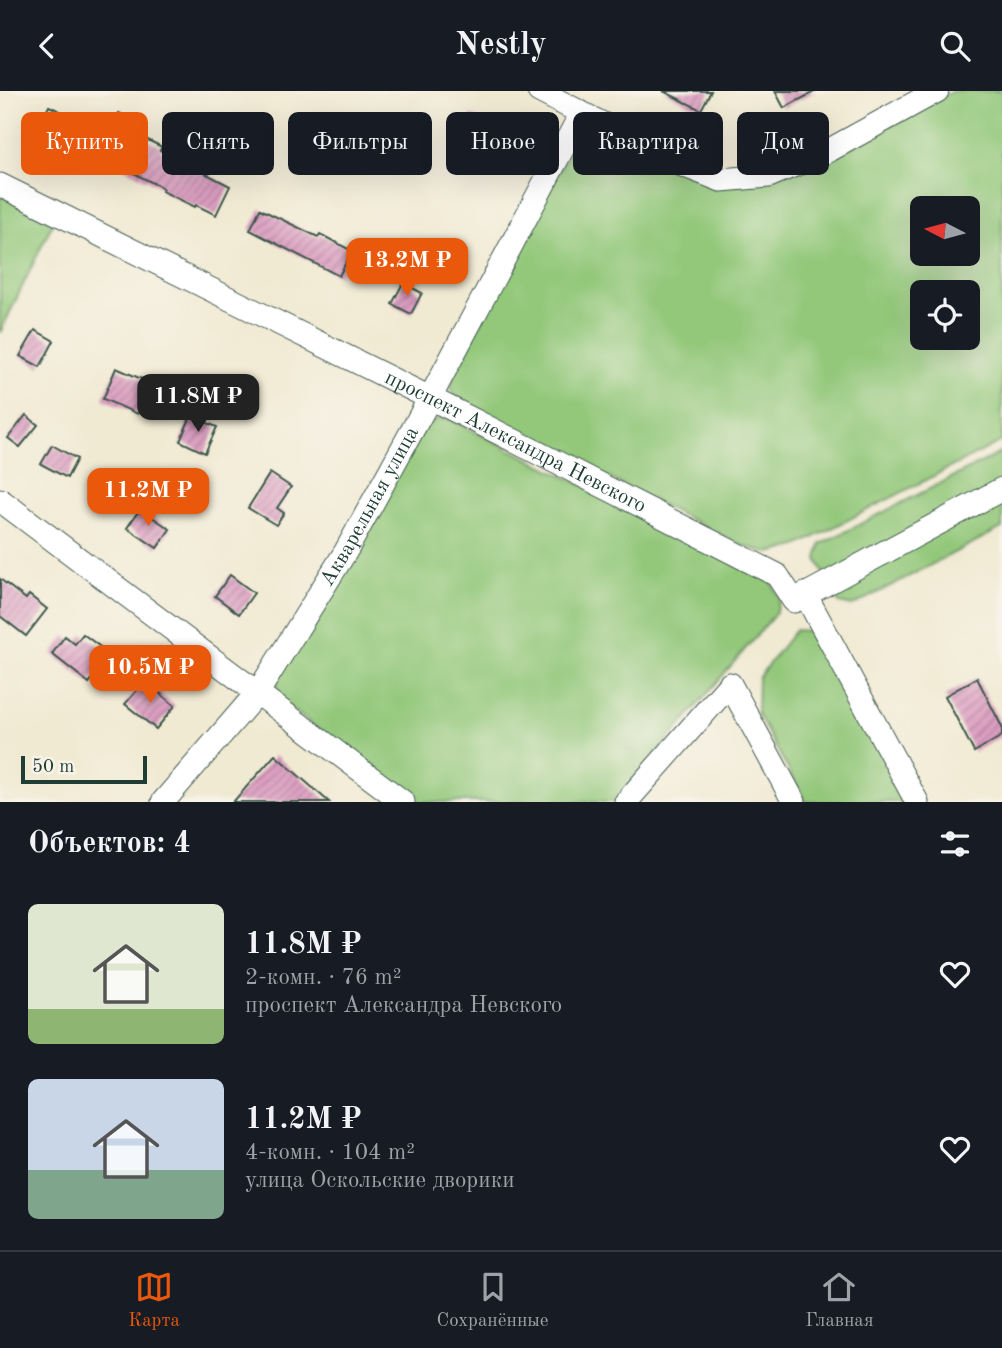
<!DOCTYPE html>
<html lang="ru">
<meta charset="utf-8">
<style>
body{margin:0;font-family:"Old Standard TT",serif;background:#242831;color:#f1f3f6;height:100vh;display:flex;flex-direction:column;font-size:26px;white-space:nowrap}
*{box-sizing:border-box;margin:0}
p{font-size:23px;color:#9ea1a6}
.icon{flex:none;width:38px;height:38px;fill:none;stroke:currentColor;stroke-width:2;stroke-linecap:round;stroke-linejoin:round}
.map{position:relative;height:711px;overflow:hidden}
.panel{display:flex;flex-direction:column;background:#171b24;flex:1}
.panel>*{flex:none}
.top-card{position:absolute;left:21px;top:21px;width:961px;height:63px;display:flex;gap:14px}
.needle{width:46px;rotate:276deg}
.tools{position:absolute;left:910px;top:105px;display:grid;gap:14px}
.tools a{display:grid;place-items:center;width:70px;height:70px;border-radius:10px;background:#171b24;box-shadow:0 7px 28px #0002;font-size:35px}
.scale{position:absolute;left:21px;bottom:18px;width:126px;box-sizing:border-box;padding-left:7px;border:4px solid #1f3d34;border-top:0;font-size:19px;line-height:24px;white-space:nowrap;color:#1f3d34;-webkit-text-stroke:5px #f7f3e8;paint-order:stroke}
.price{position:absolute;translate:-50% -60px;padding:0 16px;border-radius:14px;background:#ea580c;color:#fff;font-size:23px;line-height:46px;filter:drop-shadow(0 2px 4px #0008)}
.price::after{content:'';position:absolute;left:50%;top:42px;width:21px;height:16px;margin-left:-10px;background:inherit;clip-path:polygon(0 0,100% 0,50% 100%)}
.price.on{background:#222;color:#fff}
ul{padding:0;list-style:none}
li{display:flex;align-items:center;gap:21px;height:175px;padding:0 28px}
li span{display:grid;place-items:center;flex:none;width:196px;height:140px;border-radius:10px;color:#555}
li>.icon{margin-inline-start:auto}
span .icon{width:84px;height:84px;fill:#fffc;stroke-width:1}
li b{font-size:30px}
h2{display:flex;justify-content:space-between;align-items:center;height:84px;padding:0 28px;font-size:30px}
.tag{padding:0 24px;border-radius:10px;background:#171b24;box-shadow:0 7px 28px #0002;font-size:24px;line-height:63px}
.tag.on{background:#ea580c;color:#fff}
header{display:flex;justify-content:space-between;align-items:center;height:91px;padding:0 28px;background:#171b24;font-size:32px;font-weight:700}
.tab-bar{display:flex;justify-content:space-around;align-items:center;height:98px;border-top:2px solid #363941;background:#171b24;font-size:19px;color:#9ea1a6}
.tab-bar a{display:grid;justify-items:center;gap:4px}
.tab-bar .on{color:#ea580c}
.map>svg:first-child{display:block}
</style>
<header><svg class="icon" aria-label="back" viewBox="0 0 24 24"><path d="M15 5l-7 7 7 7"/></svg>Nestly<svg class="icon" aria-label="search" viewBox="0 0 24 24"><circle cx="10" cy="10" r="6"/><path d="M15 15l6 6"/></svg></header>
<div class="map">
<svg width="1002" height="711" viewBox="0 0 1002 711">
<defs>
<pattern id="building-hatch" width="6" height="6" patternUnits="userSpaceOnUse" patternTransform="scale(1.75)"><rect width="6" height="6" fill="#dc9dc1"/><path d="M-1 1l2-2M0 6l6-6M5 7l2-2" fill="none" stroke="#b2819e"/></pattern>
</defs>
<rect width="100%" height="100%" fill="#f7f3e8"/>
<filter id="ink" filterUnits="userSpaceOnUse"><feTurbulence type="fractalNoise" baseFrequency=".0143" numOctaves="2"/><feDisplacementMap in="SourceGraphic" scale="14" xChannelSelector="R" yChannelSelector="G"/><feConvolveMatrix kernelMatrix="1 2 1 2 8 2 1 2 1" color-interpolation-filters="sRGB"/></filter>
<filter id="wash" filterUnits="userSpaceOnUse"><feTurbulence type="fractalNoise" baseFrequency=".00686" numOctaves="4" result="noise"/><feDisplacementMap in="SourceGraphic" scale="28" xChannelSelector="R" yChannelSelector="G"/><feGaussianBlur stdDeviation="1.57" result="paint"/><feColorMatrix in="noise" values="0 0 0 0 0 0 0 0 0 0 0 0 0 0 0 0 0 1.4 0 .05"/><feComposite in="paint" operator="in"/></filter>
<g filter="url(#wash)">
<rect width="100%" height="100%" fill="#f1ead3"/>
<g fill="#93c87a" stroke="#598257" stroke-width="2" fill-rule="evenodd">
<path d="M 953,0 L 1002,0 L 1002,350 L 797,455 L 769,462 L 743,455 L 461,312 L 451,298 L 453,285 L 576,47 L 589,38 L 709,92 L 832,66 ZM 922,117 L 968,117 L 968,163 L 922,163 ZM 922,201 L 968,201 L 968,247 L 922,247 Z"/>
<path d="M 0,104 L 53,131 L 0,242 Z"/>
<path d="M 438,328 L 449,328 L 769,487 L 780,508 L 775,523 L 615,711 L 413,711 L 284,612 L 275,600 L 279,585 L 427,333 Z"/>
<path d="M 1002,361 L 1002,437 L 852,515 L 839,512 L 817,468 L 821,453 Z"/>
<path d="M 795,539 L 812,540 L 822,551 L 908,711 L 806,711 L 757,622 L 758,587 Z"/>
</g>
<g id="blocks">
<g fill="url(#building-hatch)">
<path d="M 663,0 L 711,0 L 701,19 Z"/>
<path d="M 775,0 L 816,0 L 784,17 Z"/>
<path d="M 49,15 L 75,27 L 66,46 L 40,33 Z"/>
<path d="M 119,22 L 130,28 L 125,38 L 162,56 L 160,59 L 230,95 L 216,124 L 196,114 L 195,116 L 162,100 L 163,97 L 98,64 Z"/>
<path d="M 471,24 L 506,41 L 490,73 L 456,56 Z"/>
<path d="M 396,37 L 426,51 L 413,80 L 383,66 Z"/>
<path d="M 260,118 L 318,146 L 320,143 L 352,160 L 339,185 L 250,139 Z"/>
<path d="M 403,192 L 422,202 L 411,223 L 392,213 Z"/>
<path d="M 35,239 L 54,250 L 40,276 L 20,265 Z"/>
<path d="M 116,277 L 151,292 L 138,323 L 103,308 Z"/>
<path d="M 26,324 L 38,334 L 20,356 L 8,347 Z"/>
<path d="M 191,325 L 217,336 L 205,362 L 180,350 Z"/>
<path d="M 52,354 L 77,368 L 67,387 L 41,373 Z"/>
<path d="M 270,382 L 291,396 L 277,417 L 284,422 L 276,434 L 248,417 Z"/>
<path d="M 140,418 L 170,438 L 157,457 L 127,437 Z"/>
<path d="M 230,484 L 254,502 L 239,523 L 215,505 Z"/>
<path d="M 0,488 L 26,508 L 29,504 L 47,518 L 26,545 L 0,525 Z"/>
<path d="M 83,543 L 111,564 L 89,592 L 52,563 L 65,545 L 75,553 Z"/>
<path d="M 977,587 L 1002,636 L 1002,645 L 974,661 L 945,605 Z"/>
<path d="M 145,590 L 175,615 L 156,638 L 125,613 Z"/>
<path d="M 275,664 L 329,711 L 233,711 Z"/>
</g>
</g>
</g>
<g filter="url(#ink)">
<use href="#blocks" fill-opacity="0" stroke="#3e574c" stroke-width="2"/>
<g fill="none" stroke-linecap="round" stroke-linejoin="round">
<defs>
<g id="minor">
<path d="M 539,0 L 680,73 L 721,89 L 769,85 L 826,61 L 937,0"/>
<path id="s1" d="M 0,94 L 452,318 L 777,484 L 794,510 L 1002,398"/>
<path d="M 0,409 L 403,711"/>
<path d="M 805,503 L 917,711"/>
<path id="s2" d="M 163,711 L 258,601 L 346,460 L 430,307 L 581,23"/>
<path d="M 626,711 L 730,593 L 794,711"/>
</g>
</defs>
<use href="#minor" stroke="#3e574c" stroke-width="25"/>
<use href="#minor" stroke="#fff" stroke-width="23"/>
</g>
</g>
<g text-anchor="middle" dominant-baseline="central" stroke-width="5" stroke-linejoin="round" paint-order="stroke">
<g font-size="21" fill="#1f3d34" stroke="#f7f3e8">
<text stroke="none"><textPath href="#s1" startOffset="576">проспект Александра Невского</textPath></text>
<text stroke="none"><textPath href="#s2" startOffset="362">Акварельная улица</textPath></text>
</g>
</g>
</svg>
<div class="tools">
<a><svg class="needle" viewBox="-14 -14 28 28"><path d="M0-13l5 13h-10z" fill="#e53935"/><path d="M0 13l5-13h-10z" fill="#9ea1a6"/></svg></a>
<a><svg class="icon" aria-label="locate" viewBox="0 0 24 24"><circle cx="12" cy="12" r="6"/><path d="M12 2v4M12 18v4M2 12h4M18 12h4"/></svg></a>
</div>
<div class="scale">50 m</div>
<b class="price" style="left:407px;top:207px">13.2M ₽</b>
<b class="price on" style="left:198px;top:343px">11.8M ₽</b>
<b class="price" style="left:148px;top:437px">11.2M ₽</b>
<b class="price" style="left:150px;top:614px">10.5M ₽</b>
<div class="top-card">
<a class="tag on">Купить</a>
<a class="tag">Снять</a>
<a class="tag">Фильтры</a>
<a class="tag">Новое</a>
<a class="tag">Квартира</a>
<a class="tag">Дом</a>
</div>
</div>
<section class="panel">
<h2>Объектов: 4<svg class="icon" aria-label="filters" viewBox="0 0 24 24"><path d="M4 7h16M4 17h16"/><circle cx="9" cy="7" r="2"/><circle cx="15" cy="17" r="2"/></svg></h2>
<ul>
<li><span style="background:linear-gradient(#dfe7d0 75%,#8fb573 0)"><svg class="icon" aria-label="home" viewBox="0 0 24 24"><path d="M3 11l9-7 9 7M6 9v11h12V9"/></svg></span><div><b>11.8M ₽</b><p>2-комн. · 76 m²</p><p>проспект Александра Невского</p></div><svg class="icon" aria-label="heart" viewBox="0 0 24 24"><path d="M12 20l-8-8c-3-5 5-10 8-4 3-6 11-1 8 4z"/></svg></li>
<li><span style="background:linear-gradient(#c9d6e8 65%,#7fa58c 0)"><svg class="icon" aria-label="home" viewBox="0 0 24 24"><path d="M3 11l9-7 9 7M6 9v11h12V9"/></svg></span><div><b>11.2M ₽</b><p>4-комн. · 104 m²</p><p>улица Оскольские дворики</p></div><svg class="icon" aria-label="heart" viewBox="0 0 24 24"><path d="M12 20l-8-8c-3-5 5-10 8-4 3-6 11-1 8 4z"/></svg></li>
</ul>
</section>
<nav class="tab-bar">
<a class="on"><svg class="icon" aria-label="map" viewBox="0 0 24 24"><path d="M3 6l6-2 6 2 6-2v14l-6 2-6-2-6 2zM9 4v14M15 6v14"/></svg>Карта</a>
<a><svg class="icon" aria-label="saved" viewBox="0 0 24 24"><path d="M7 4h10v16l-5-4-5 4z"/></svg>Сохранённые</a>
<a><svg class="icon" aria-label="home" viewBox="0 0 24 24"><path d="M3 11l9-7 9 7M6 9v11h12V9"/></svg>Главная</a>
</nav>
